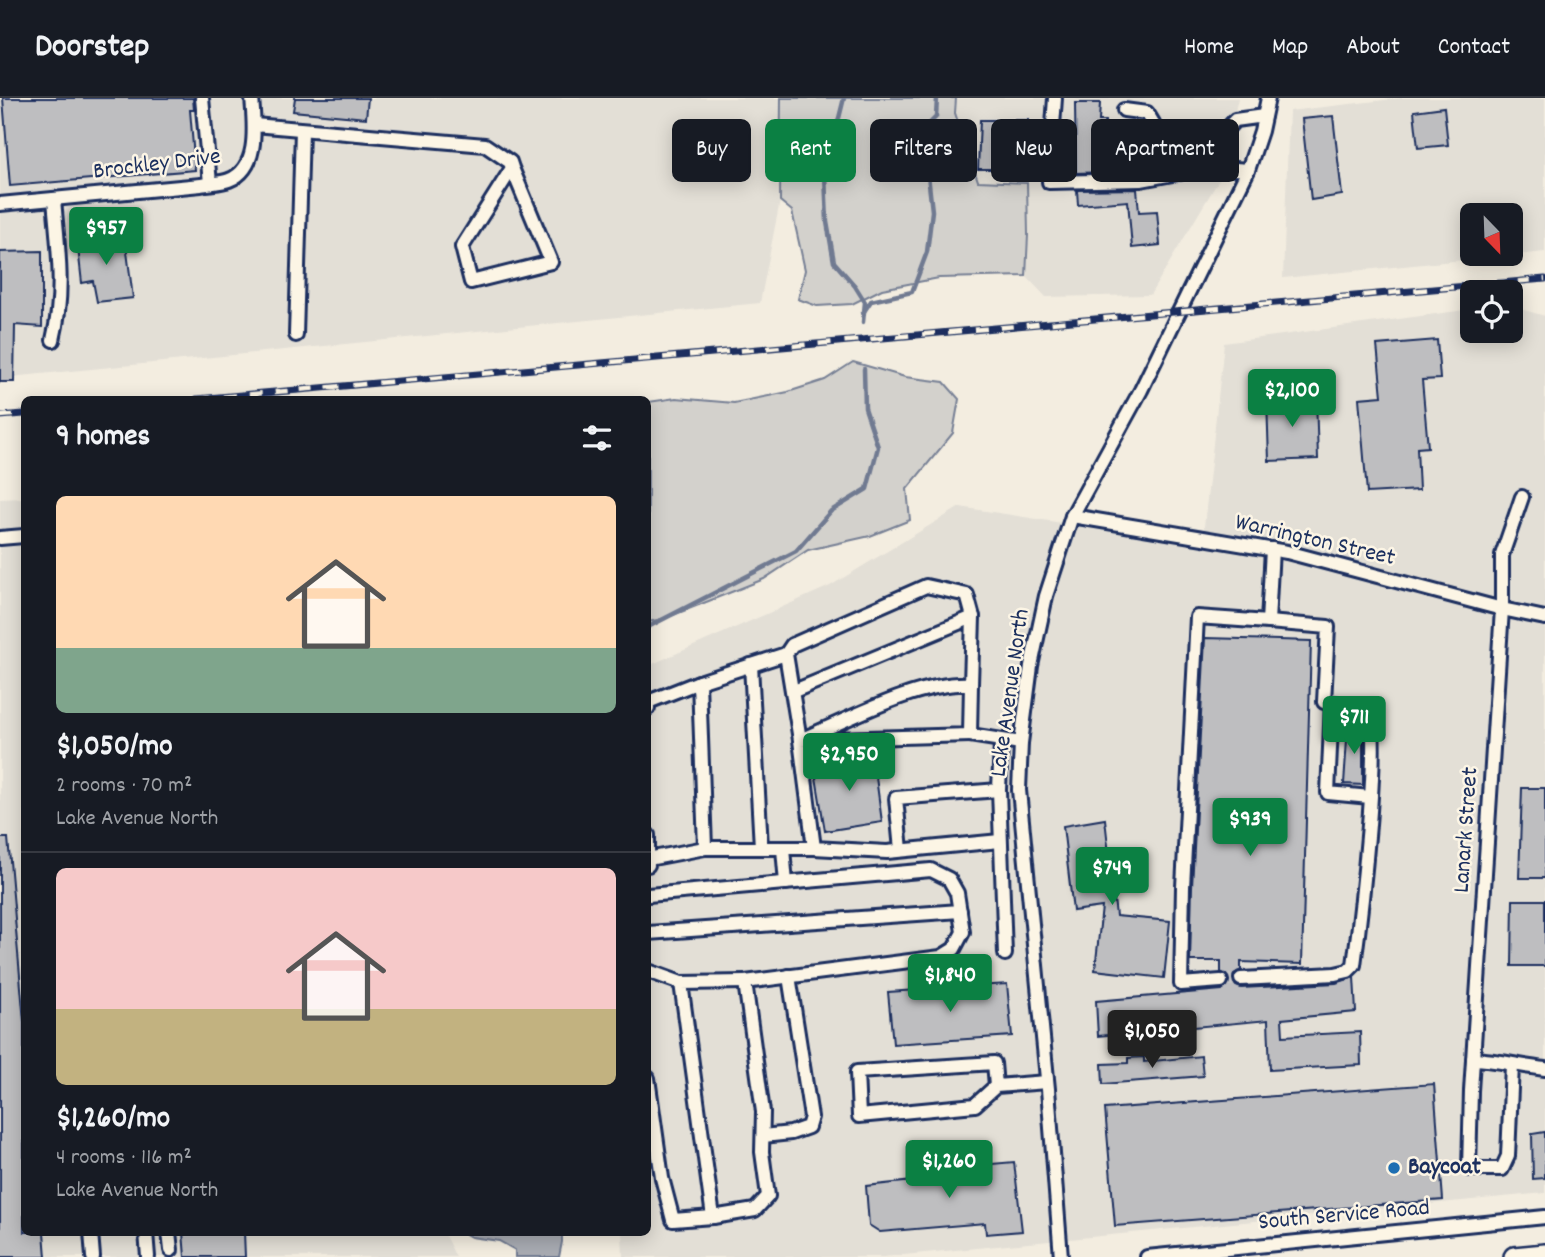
<!DOCTYPE html>
<meta charset="utf-8">
<style>
body{margin:0;font-family:Dekko,sans-serif;background:#242831;color:#f1f3f6;height:100vh;display:flex;flex-direction:column;font-size:26px;white-space:nowrap}
*{box-sizing:border-box;margin:0}
p{font-size:23px;color:#9ea1a6}
.icon{flex:none;width:38px;height:38px;fill:none;stroke:currentColor;stroke-width:2;stroke-linecap:round;stroke-linejoin:round}
.map{position:relative;flex:1;overflow:hidden}
.details{position:absolute;left:21px;top:298px;width:630px;height:840px;display:flex;flex-direction:column;background:#171b24;border-radius:10px;box-shadow:0 4px 18px #0003}
.details>*{flex:none}
.guide{position:absolute;left:672px;top:21px;width:665px;height:63px;display:flex;gap:14px}
.needle{width:46px;rotate:157deg}
.fabs{position:absolute;left:1460px;top:105px;display:grid;gap:14px}
.fabs a{display:grid;place-items:center;width:63px;height:63px;border-radius:10px;background:#171b24;box-shadow:0 4px 18px #0003;font-size:35px}
.price{position:absolute;translate:-50% -60px;padding:0 16px;border-radius:7px;background:#0b8043;color:#fff;font-size:23px;line-height:46px;filter:drop-shadow(0 2px 4px #0008)}
.price::after{content:'';position:absolute;left:50%;top:42px;width:21px;height:16px;margin-left:-10px;background:inherit;clip-path:polygon(0 0,100% 0,50% 100%)}
.price.current{background:#222;color:#fff}
ul{padding:0;list-style:none}
li{display:grid;align-content:center;gap:14px;height:371px;padding:0 35px}
li+li{border-top:2px solid #363941}
li span{display:grid;place-items:center;height:217px;border-radius:10px;color:#555}
li>.icon{margin-inline-start:auto}
span .icon{width:126px;height:126px;fill:#fffc;stroke-width:1}
li b{font-size:30px}
h2{display:flex;justify-content:space-between;align-items:center;height:84px;padding:0 35px;font-size:30px}
.tag{padding:0 24px;border-radius:10px;background:#171b24;box-shadow:0 4px 18px #0003;font-size:24px;line-height:63px}
.tag.current{background:#0b8043;color:#fff}
header{display:flex;align-items:center;gap:42px;box-sizing:border-box;height:98px;padding:0 35px;background:#171b24;border-bottom:2px solid #363941}
header strong{font-size:33px}
nav{display:flex;gap:38px;margin-inline-start:auto;font-size:24px}
.map>svg:first-child{display:block}
</style>
<header>
<strong>Doorstep</strong>
<nav><a>Home</a><a>Map</a><a>About</a><a>Contact</a></nav>
</header>
<div class="map">
<svg width="1545" height="1159" viewBox="0 0 1545 1159">
<rect width="100%" height="100%" fill="#f3ede0"/>
<filter id="ink" filterUnits="userSpaceOnUse"><feTurbulence type="fractalNoise" baseFrequency=".0143" numOctaves="2"/><feDisplacementMap in="SourceGraphic" scale="14" xChannelSelector="R" yChannelSelector="G"/><feConvolveMatrix kernelMatrix="1 2 1 2 8 2 1 2 1" color-interpolation-filters="sRGB"/></filter>
<g filter="url(#ink)">
<g fill="#e3dfd6" fill-rule="evenodd">
<path d="M 0,0 L 781,0 L 780,103 L 760,205 L 0,280 Z"/>
<path d="M 956,0 L 1238,0 L 1220,80 L 1150,197 L 1046,199 L 1026,178 L 1028,137 L 978,83 L 955,15 Z"/>
<path d="M 1402,0 L 1545,0 L 1545,154 L 1283,180 L 1289,13 ZM 1472,117 L 1510,117 L 1510,156 L 1472,156 Z"/>
<path d="M 1510,208 L 1545,218 L 1545,1095 L 883,1159 L 623,1159 L 622,1134 L 648,1134 L 648,568 L 830,488 L 960,409 L 1202,447 L 1224,245 L 1472,211 L 1472,233 L 1510,233 Z"/>
<path d="M 24,400 L 24,1134 L 443,1134 L 456,1159 L 0,1159 L 0,401 Z"/>
</g>
<g fill="#d3d1cc" stroke="#778095" stroke-width="2">
<path d="M 781,0 L 956,0 L 955,15 L 978,83 L 1027,85 L 1028,137 L 1026,178 L 939,180 L 882,191 L 852,206 L 817,208 L 798,201 L 805,172 L 792,113 L 780,103 Z"/>
<path d="M 853,264 L 905,279 L 944,284 L 959,301 L 953,335 L 907,391 L 910,422 L 870,438 L 808,452 L 764,481 L 666,520 L 648,524 L 648,304 L 676,300 L 734,305 L 788,294 L 825,282 Z"/>
</g>
<path fill="#a9acb3" stroke="#707a91" stroke-width="2" d="M 462,1134 L 562,1134 L 562,1144 L 559,1159 L 515,1159 L 515,1152 L 499,1143 L 471,1139 Z"/>
<g fill="none" stroke-linecap="round" stroke-linejoin="round">
<g stroke="#707a91" stroke-width="4.5">
<path d="M 844,0 L 825,76 L 827,124 L 834,164 L 855,188 L 865,204 L 863,224"/>
<path d="M 863,215 L 871,203 L 912,194 L 927,154 L 932,113 L 923,32 L 936,19 L 937,0"/>
<path d="M 648,529 L 796,453 L 831,413 L 867,391 L 878,349 L 865,310 L 864,271"/>
</g>
</g>
<g fill="#bebec0" stroke="#1b2f5e" stroke-width="2">
<path d="M 3,0 L 193,0 L 194,12 L 190,12 L 195,72 L 10,88 Z"/>
<path d="M 295,0 L 368,0 L 366,20 L 293,13 Z"/>
<path d="M 1075,5 L 1100,5 L 1099,23 L 1105,23 L 1106,33 L 1135,33 L 1137,73 L 1076,75 Z"/>
<path d="M 1444,9 L 1448,47 L 1418,50 L 1414,13 Z"/>
<path d="M 1333,18 L 1342,97 L 1311,102 L 1302,21 Z"/>
<path d="M 980,22 L 1028,22 L 1028,71 L 978,71 Z"/>
<path d="M 1137,91 L 1139,114 L 1157,113 L 1160,147 L 1132,150 L 1128,103 L 1078,107 L 1077,92 Z"/>
<path d="M 125,138 L 133,200 L 97,204 L 93,183 L 82,185 L 77,141 Z"/>
<path d="M 42,153 L 42,229 L 15,227 L 14,284 L 0,284 L 0,154 Z"/>
<path d="M 1437,242 L 1440,281 L 1422,282 L 1428,349 L 1417,350 L 1419,392 L 1367,395 L 1359,300 L 1382,298 L 1377,247 Z"/>
<path d="M 1316,299 L 1318,361 L 1269,363 L 1267,301 Z"/>
<path d="M 1205,540 L 1311,543 L 1302,866 L 1241,864 L 1241,872 L 1234,876 L 1232,882 L 1236,888 L 1241,890 L 1336,885 L 1354,879 L 1356,914 L 1282,921 L 1283,938 L 1360,934 L 1361,967 L 1270,972 L 1268,922 L 1098,938 L 1096,903 L 1222,892 L 1229,886 L 1229,879 L 1221,874 L 1221,863 L 1190,863 L 1192,789 Z"/>
<path d="M 1348,627 L 1363,628 L 1363,687 L 1344,686 Z"/>
<path d="M 873,657 L 882,724 L 825,733 L 814,667 Z"/>
<path d="M 1522,690 L 1545,690 L 1545,780 L 1519,780 Z"/>
<path d="M 1105,721 L 1116,818 L 1170,823 L 1164,880 L 1095,872 L 1102,809 L 1073,813 L 1063,728 Z"/>
<path d="M 0,740 L 8,740 L 24,924 L 24,1134 L 44,1134 L 46,1159 L 0,1159 Z"/>
<path d="M 1513,802 L 1545,802 L 1545,868 L 1512,868 Z"/>
<path d="M 1007,886 L 1012,938 L 893,946 L 888,894 Z"/>
<path d="M 1201,958 L 1203,978 L 1103,986 L 1102,966 L 1128,965 L 1128,960 L 1144,959 L 1144,964 Z"/>
<path d="M 1434,986 L 1443,1102 L 1115,1128 L 1105,1011 Z"/>
<path d="M 1545,1034 L 1545,1080 L 1533,1081 L 1532,1036 Z"/>
<path d="M 1014,1064 L 1022,1133 L 986,1136 L 985,1125 L 880,1134 L 869,1127 L 866,1088 L 913,1083 L 912,1073 Z"/>
<path d="M 183,1134 L 244,1134 L 245,1159 L 185,1159 Z"/>
</g>
<g fill="none" stroke-linecap="round" stroke-linejoin="round">
<path stroke="#c8c7c6" stroke-width="12" stroke-dasharray="12 6" stroke-linecap="butt" d="M 1221,883 L 1241,881"/>
<defs>
<g id="minor">
<path d="M 202,0 L 210,85"/>
<path d="M 1055,0 L 1049,84 L 1141,82 L 1210,69 L 1248,72"/>
<path d="M 1124,12 L 1147,15 L 1153,25 L 1157,50 L 1180,75"/>
<path d="M 254,27 L 485,47 L 510,64 L 512,70 L 551,164 L 471,184 L 462,149 L 512,70"/>
<path d="M 1215,69 L 1223,35 L 1235,22 L 1264,18"/>
<path d="M 0,106 L 201,87 C 210,85 221,85 229,82 C 260,70 254,26 252,0"/>
<path d="M 296,237 L 302,32"/>
<path d="M 53,242 C 65,193 58,151 54,101"/>
<path d="M 1072,418 L 1287,454 L 1502,511 L 1545,520"/>
<path d="M 0,440 L 24,438"/>
<path d="M 751,567 L 761,749"/>
<path d="M 971,586 L 973,519 L 967,497 L 926,488 L 792,547 L 786,556 L 800,642 L 970,637 L 971,586 C 918,583 850,621 800,642 L 814,750 L 887,754 L 1000,743"/>
<path d="M 794,593 L 973,519"/>
<path d="M 1332,605 L 1328,695 L 1370,699"/>
<path d="M 648,610 L 648,604 L 699,584"/>
<path d="M 970,637 L 1021,645"/>
<path d="M 1001,643 L 999,692 L 1005,856"/>
<path d="M 648,737 L 648,761"/>
<path d="M 705,750 L 814,750"/>
<path d="M 783,751 L 786,785"/>
<path d="M 901,752 L 896,700 L 999,692"/>
<path d="M 648,767 L 648,761 L 705,750 L 699,584 L 786,556"/>
<path d="M 648,797 L 931,772 L 949,781 L 957,795 L 963,834 L 954,851 L 941,859 L 745,884 L 763,1014 L 762,1054 L 768,1098 L 755,1112 L 713,1119 L 673,1122 L 662,1080 L 648,980"/>
<path d="M 648,835 L 960,813"/>
<path d="M 648,873 L 681,885"/>
<path d="M 1241,881 L 1335,876 L 1348,873 L 1354,867 C 1359,830 1383,631 1368,610 L 1324,604 L 1328,529 L 1268,524 L 1272,451"/>
<path d="M 1221,883 L 1181,886 L 1183,789 L 1197,519 L 1268,524"/>
<path d="M 1473,961 C 1498,962 1521,968 1545,971"/>
<path d="M 1512,967 L 1508,1058 L 1502,1071 L 1469,1071 L 1471,993 L 1502,511 L 1502,457 L 1522,399"/>
<path d="M 996,988 L 994,965 L 857,974 L 859,1018 L 975,1007 L 996,988 L 1047,984"/>
<path d="M 763,1038 L 791,1035 L 808,1029 L 811,1019 L 789,878"/>
<path d="M 713,1119 L 681,885 L 745,884"/>
<path d="M 91,1134 L 93,1159"/>
<path d="M 146,1134 L 148,1159"/>
<path d="M 169,1134 L 171,1152"/>
<path d="M 1061,1159 L 1048,991 L 1019,692 L 1021,645 L 1031,568 L 1046,498 L 1072,418 L 1141,292 L 1248,72 L 1261,33 L 1268,0"/>
<path d="M 1147,1159 L 1545,1119"/>
</g>
<path id="highway" d="M 1514,1159 L 1545,1156"/>
</defs>
<use href="#minor" stroke="#1b2f5e" stroke-width="18"/>
<use href="#highway" stroke="#1b2f5e" stroke-width="24"/>
<use href="#minor" stroke="#fcf5e5" stroke-width="12"/>
<use href="#highway" stroke="#fcf5e5" stroke-width="19"/>
<defs>
<g id="rail">
<path d="M 197,301 L 1545,181"/>
<path d="M 0,318 L 24,316"/>
</g>
</defs>
<use href="#rail" stroke="#1b2f5e" stroke-width="7"/>
<use href="#rail" stroke="#fcf5e5" stroke-width="4.5" stroke-dasharray="13" stroke-linecap="butt"/>
</g>
</g>
<circle fill="#1f6fb2" stroke="#fcf5e5" stroke-width="2.5" cx="1394" cy="1070" r="7"/>
<g text-anchor="middle" dominant-baseline="central" stroke-width="5" stroke-linejoin="round" paint-order="stroke">
<g font-size="24" fill="#1b2f5e" stroke="#fcf5e5">
<text transform="translate(157 67) rotate(-7)">Brockley Drive</text>
<text transform="translate(1315 443) rotate(13)">Warrington Street</text>
<text transform="translate(1011 595) rotate(-82)">Lake Avenue North</text>
<text transform="translate(1467 732) rotate(-86)">Lanark Street</text>
<text transform="translate(1344 1118) rotate(-5)">South Service Road</text>
</g>
<g font-size="24" font-weight="bold" fill="#1b2f5e" stroke="#fcf5e5" text-anchor="start">
<text x="1408" y="1070">Baycoat</text>
</g>
</g>
</svg>
<div class="fabs">
<a><svg class="needle" viewBox="-14 -14 28 28"><path d="M0-13l5 13h-10z" fill="#e53935"/><path d="M0 13l5-13h-10z" fill="#9ea1a6"/></svg></a>
<a><svg class="icon" aria-label="locate" viewBox="0 0 24 24"><circle cx="12" cy="12" r="6"/><path d="M12 2v4M12 18v4M2 12h4M18 12h4"/></svg></a>
</div>
<b class="price" style="left:106px;top:169px">$957</b>
<b class="price" style="left:1292px;top:331px">$2,100</b>
<b class="price" style="left:1354px;top:658px">$711</b>
<b class="price" style="left:849px;top:695px">$2,950</b>
<b class="price" style="left:1250px;top:760px">$939</b>
<b class="price" style="left:1112px;top:809px">$749</b>
<b class="price" style="left:950px;top:916px">$1,840</b>
<b class="price current" style="left:1152px;top:972px">$1,050</b>
<b class="price" style="left:949px;top:1102px">$1,260</b>
<div class="guide">
<a class="tag">Buy</a>
<a class="tag current">Rent</a>
<a class="tag">Filters</a>
<a class="tag">New</a>
<a class="tag">Apartment</a>
</div>
<section class="details">
<h2>9 homes<svg class="icon" aria-label="filters" viewBox="0 0 24 24"><path d="M4 7h16M4 17h16"/><circle cx="9" cy="7" r="2"/><circle cx="15" cy="17" r="2"/></svg></h2>
<ul>
<li><span style="background:linear-gradient(#ffd9b3 70%,#7fa58c 0)"><svg class="icon" aria-label="home" viewBox="0 0 24 24"><path d="M3 11l9-7 9 7M6 9v11h12V9"/></svg></span><div><b>$1,050/mo</b><p>2 rooms · 70 m²</p><p>Lake Avenue North</p></div></li>
<li><span style="background:linear-gradient(#f6c9c9 65%,#c2b280 0)"><svg class="icon" aria-label="home" viewBox="0 0 24 24"><path d="M3 11l9-7 9 7M6 9v11h12V9"/></svg></span><div><b>$1,260/mo</b><p>4 rooms · 116 m²</p><p>Lake Avenue North</p></div></li>
</ul>
</section>
</div>
